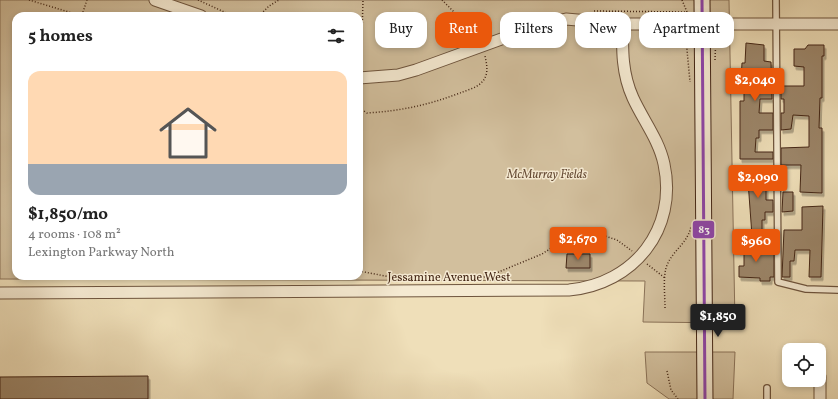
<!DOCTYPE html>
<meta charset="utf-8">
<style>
body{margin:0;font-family:Vollkorn,serif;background:#f2f2f2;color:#222;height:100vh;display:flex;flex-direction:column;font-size:15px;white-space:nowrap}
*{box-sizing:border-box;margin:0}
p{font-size:13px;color:#767676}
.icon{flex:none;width:22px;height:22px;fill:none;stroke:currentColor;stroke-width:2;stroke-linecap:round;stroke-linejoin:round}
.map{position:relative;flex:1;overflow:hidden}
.details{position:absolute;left:12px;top:12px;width:351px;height:268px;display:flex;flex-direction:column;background:#fff;border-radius:12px;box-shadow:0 2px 6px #0003}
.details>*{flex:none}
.top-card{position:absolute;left:375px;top:12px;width:380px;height:36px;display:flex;gap:8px}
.tools{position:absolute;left:782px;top:343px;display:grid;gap:8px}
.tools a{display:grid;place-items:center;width:44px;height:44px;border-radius:8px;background:#fff;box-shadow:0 2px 6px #0003;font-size:20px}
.price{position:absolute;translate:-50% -34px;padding:0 9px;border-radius:4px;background:#ea580c;color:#fff;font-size:13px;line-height:26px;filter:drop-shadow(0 1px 2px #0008)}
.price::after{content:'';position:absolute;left:50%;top:24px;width:12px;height:9px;margin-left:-6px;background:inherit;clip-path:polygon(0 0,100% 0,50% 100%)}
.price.selected{background:#222;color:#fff}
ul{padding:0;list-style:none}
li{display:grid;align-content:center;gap:8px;height:212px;padding:0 16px}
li+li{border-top:1px solid #e0e0e0}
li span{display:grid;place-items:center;height:124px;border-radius:12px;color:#555}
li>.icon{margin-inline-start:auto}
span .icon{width:72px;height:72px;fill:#fffc;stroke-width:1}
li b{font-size:17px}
h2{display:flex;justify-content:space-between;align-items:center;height:48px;padding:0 16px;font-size:17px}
.chip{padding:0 14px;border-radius:12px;background:#fff;box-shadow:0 2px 6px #0003;font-size:14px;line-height:36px}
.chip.selected{background:#ea580c;color:#fff}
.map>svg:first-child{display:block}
</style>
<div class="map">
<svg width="838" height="399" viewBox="0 0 838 399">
<defs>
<filter id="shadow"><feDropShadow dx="2" dy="3.5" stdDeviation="0" flood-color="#0004"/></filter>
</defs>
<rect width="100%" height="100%" fill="#efdfb9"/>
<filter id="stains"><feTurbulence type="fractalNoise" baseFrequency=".005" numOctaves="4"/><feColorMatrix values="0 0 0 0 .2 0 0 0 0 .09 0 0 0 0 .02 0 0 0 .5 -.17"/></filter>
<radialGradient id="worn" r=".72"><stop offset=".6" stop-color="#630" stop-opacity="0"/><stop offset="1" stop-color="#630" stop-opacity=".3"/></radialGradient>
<g fill="#d2bf9d" stroke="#8a7258" fill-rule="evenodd">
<path d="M 0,0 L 729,0 L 735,323 L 643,322 L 645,281 L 0,279 ZM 16,16 L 359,16 L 359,276 L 16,276 Z"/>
<path d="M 645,352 L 735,352 L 733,399 L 669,399 L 647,383 Z"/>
</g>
<g fill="#9c866a" stroke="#432514" filter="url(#shadow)">
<path d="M 746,43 L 764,45 L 764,61 L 771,62 L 772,99 L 760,99 L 759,113 L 773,113 L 773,130 L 759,130 L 759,138 L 756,138 L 755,152 L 773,152 L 773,159 L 740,159 L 740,101 L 744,101 L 744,87 L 741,87 L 741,80 L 742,63 L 745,63 Z"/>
<path d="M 808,45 L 824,45 L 824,56 L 822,56 L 822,98 L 820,98 L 819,128 L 822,128 L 822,193 L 800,192 L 801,165 L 781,165 L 781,148 L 809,147 L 809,116 L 793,115 L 791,129 L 781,130 L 781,113 L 784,113 L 784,99 L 781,99 L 781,86 L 804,86 L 804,67 L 794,66 L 794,49 L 805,49 Z"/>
<path d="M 740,172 L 772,173 L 772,182 L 766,182 L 766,200 L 773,200 L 773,212 L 765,212 L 765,220 L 762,220 L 762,236 L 752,236 L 748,181 L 740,181 Z"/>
<path d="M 783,192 L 793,192 L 793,211 L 782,212 Z"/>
<path d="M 823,206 L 821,277 L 809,277 L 810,250 L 795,250 L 794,261 L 790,261 L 790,277 L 782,277 L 784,230 L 802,230 L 802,207 Z"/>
<path d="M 739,242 L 756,242 L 756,253 L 774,253 L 774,277 L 770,277 L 770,281 L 760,281 L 760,278 L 739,277 L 739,266 L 744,266 L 744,251 L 738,251 Z"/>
<path d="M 567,254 L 590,254 L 590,268 L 566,268 Z"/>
<path d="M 148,376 L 148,399 L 0,399 L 0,377 Z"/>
</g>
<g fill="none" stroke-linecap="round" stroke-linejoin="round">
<defs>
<g id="service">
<path d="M 776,0 L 778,282 L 806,289 L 838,290"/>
<path d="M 767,399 L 767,388"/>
</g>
<g id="minor">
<path d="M 155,0 L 201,16"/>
<path d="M 359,78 L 398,75 L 416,70 L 543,24 L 566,19 L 623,24 L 838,24"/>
<path d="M 0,293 L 569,290 C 634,284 678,229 664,164 C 659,140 643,120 633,98 C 622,74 622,50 623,24"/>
<path d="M 820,399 L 820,377"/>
</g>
<path id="secondary" d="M 702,0 L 705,399"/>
</defs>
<use href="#service" stroke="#6e543d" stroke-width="8"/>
<use href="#minor" stroke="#6e543d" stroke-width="13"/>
<use href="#secondary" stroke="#432514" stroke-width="17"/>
<g stroke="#432514" stroke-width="1.5" stroke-dasharray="1 2" stroke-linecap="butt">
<path d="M 29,0 L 82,16"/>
<path d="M 198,0 L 233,16"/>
<path d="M 442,0 L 479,37"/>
<path d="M 682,0 L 687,12"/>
<path d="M 594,11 L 687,12"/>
<path d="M 82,15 L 87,0"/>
<path d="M 259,16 L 269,6 L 279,0"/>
<path d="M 687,37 L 686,39 L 690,82"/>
<path d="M 715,60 L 716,34"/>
<path d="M 361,68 L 363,0"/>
<path d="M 359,108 L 367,113 C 401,111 428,105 460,93 C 467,90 477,88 482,82 C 489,75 487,65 485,56"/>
<path d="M 361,108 L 361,88"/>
<path d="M 647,264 L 665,278"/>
<path d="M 359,271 L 406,280"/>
<path d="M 466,280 L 489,276 L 542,254 L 568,237 L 584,234 L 602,235 L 617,240 L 632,251"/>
<path d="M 665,308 C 665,295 663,280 666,268 C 671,251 688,244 691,226"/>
<path d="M 667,371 L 671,390 L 678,399"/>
</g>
<use href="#service" stroke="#f5ead2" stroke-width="5.5"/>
<use href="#minor" stroke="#f5ead2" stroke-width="11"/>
<use href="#secondary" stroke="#f5ead2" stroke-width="15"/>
<defs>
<path id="bus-1" d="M 702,0 L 705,399"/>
</defs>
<use href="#bus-1" stroke="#f5ead2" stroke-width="6"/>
<use href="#bus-1" stroke="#8e44ad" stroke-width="3"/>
</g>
<g text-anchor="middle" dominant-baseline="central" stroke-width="3" stroke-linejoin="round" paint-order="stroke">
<g font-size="12" font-style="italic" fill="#674c36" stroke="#f5ead2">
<text x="547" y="175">McMurray Fields</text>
</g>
<g font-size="12" fill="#432514" stroke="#f5ead2">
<text x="449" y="278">Jessamine Avenue West</text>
</g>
</g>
<rect stroke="#f5ead2" stroke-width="1.5" x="692" y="220" width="23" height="19" rx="4" fill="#8e44ad"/>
<g font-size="11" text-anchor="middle" font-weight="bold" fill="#fff">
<text x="704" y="233">83</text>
</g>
<rect width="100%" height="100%" filter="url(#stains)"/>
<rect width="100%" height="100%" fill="url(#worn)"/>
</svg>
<div class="tools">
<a><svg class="icon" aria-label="locate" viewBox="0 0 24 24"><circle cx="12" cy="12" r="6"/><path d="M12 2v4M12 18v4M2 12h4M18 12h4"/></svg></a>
</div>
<b class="price" style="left:755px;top:102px">$2,040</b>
<b class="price" style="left:758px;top:199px">$2,090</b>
<b class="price" style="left:578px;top:261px">$2,670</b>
<b class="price" style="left:756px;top:263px">$960</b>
<b class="price selected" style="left:718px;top:338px">$1,850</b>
<div class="top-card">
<a class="chip">Buy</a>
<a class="chip selected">Rent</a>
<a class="chip">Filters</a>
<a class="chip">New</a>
<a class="chip">Apartment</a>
</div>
<section class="details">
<h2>5 homes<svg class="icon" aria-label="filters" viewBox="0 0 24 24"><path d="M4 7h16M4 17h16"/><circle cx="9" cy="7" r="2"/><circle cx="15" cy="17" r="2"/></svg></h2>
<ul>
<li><span style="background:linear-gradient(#ffd9b3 75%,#9aa5b1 0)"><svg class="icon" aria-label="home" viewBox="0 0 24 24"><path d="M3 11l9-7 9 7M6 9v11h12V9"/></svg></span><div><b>$1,850/mo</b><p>4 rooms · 108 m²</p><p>Lexington Parkway North</p></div></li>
</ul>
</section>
</div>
